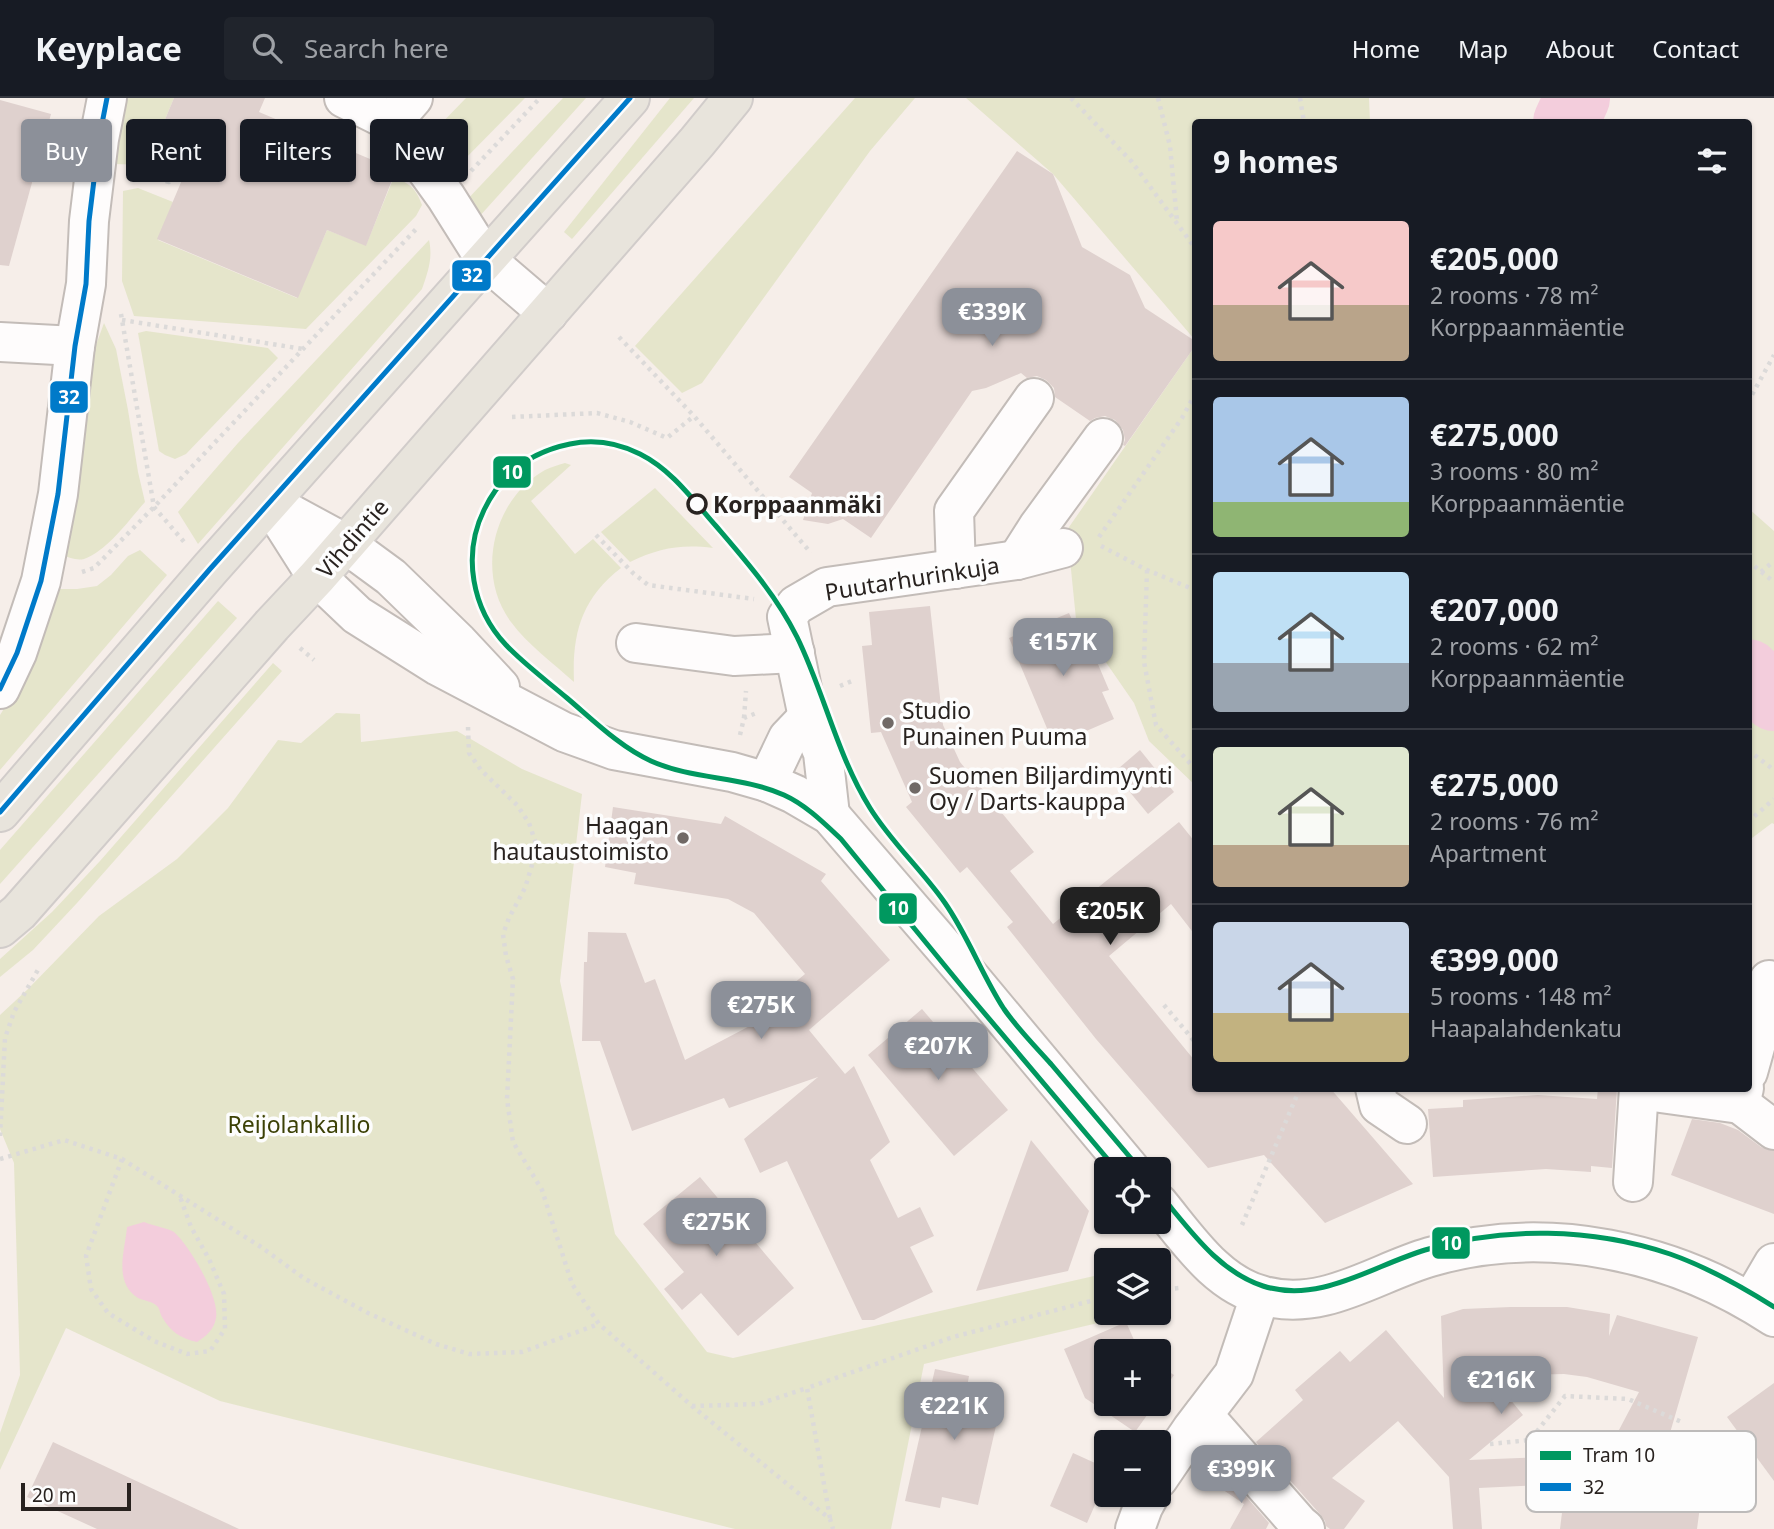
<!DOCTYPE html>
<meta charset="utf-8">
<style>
body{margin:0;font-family:"Noto Sans",sans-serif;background:#20242c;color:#f1f3f6;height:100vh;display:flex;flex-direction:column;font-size:26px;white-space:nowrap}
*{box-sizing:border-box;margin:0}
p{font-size:23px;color:#9ea1a6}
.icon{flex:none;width:38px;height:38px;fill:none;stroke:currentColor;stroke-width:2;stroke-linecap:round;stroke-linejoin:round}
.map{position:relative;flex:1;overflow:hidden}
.details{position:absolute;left:1192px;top:21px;width:560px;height:973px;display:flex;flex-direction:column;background:#171b24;border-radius:7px;box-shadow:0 2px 5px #0004}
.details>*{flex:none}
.hud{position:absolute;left:21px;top:21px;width:665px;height:63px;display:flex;gap:14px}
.controls{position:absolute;left:1094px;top:1059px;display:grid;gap:14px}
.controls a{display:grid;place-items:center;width:77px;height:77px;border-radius:7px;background:#171b24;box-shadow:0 2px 5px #0004;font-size:35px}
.scale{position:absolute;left:21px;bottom:18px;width:110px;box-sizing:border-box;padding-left:7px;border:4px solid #28221f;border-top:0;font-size:19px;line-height:24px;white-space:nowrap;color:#28221f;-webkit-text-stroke:5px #fdfdfd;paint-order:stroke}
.price{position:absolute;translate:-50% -60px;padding:0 16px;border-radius:14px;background:#8c9099;color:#fff;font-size:23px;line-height:46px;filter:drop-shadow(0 2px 4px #0008)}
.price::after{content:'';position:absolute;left:50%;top:42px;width:21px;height:16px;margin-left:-10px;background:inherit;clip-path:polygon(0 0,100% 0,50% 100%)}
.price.selected{background:#222;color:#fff}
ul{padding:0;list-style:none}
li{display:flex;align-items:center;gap:21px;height:175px;padding:0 21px}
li+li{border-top:2px solid #363941}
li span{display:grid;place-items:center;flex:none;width:196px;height:140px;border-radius:7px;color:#555}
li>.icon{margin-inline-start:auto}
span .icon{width:84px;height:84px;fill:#fffc;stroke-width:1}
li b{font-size:30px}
h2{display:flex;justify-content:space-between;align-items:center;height:84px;padding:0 21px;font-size:30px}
.tag{padding:0 24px;border-radius:7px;background:#171b24;box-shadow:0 2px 5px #0004;font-size:24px;line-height:63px}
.tag.selected{background:#8c9099;color:#fff}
header{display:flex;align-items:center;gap:42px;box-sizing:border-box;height:98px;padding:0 35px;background:#171b24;border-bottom:2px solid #363941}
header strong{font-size:33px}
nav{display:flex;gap:38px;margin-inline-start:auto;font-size:24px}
.search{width:490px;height:63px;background:#20242c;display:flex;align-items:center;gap:18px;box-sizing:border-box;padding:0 24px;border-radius:7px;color:#9ea1a6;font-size:26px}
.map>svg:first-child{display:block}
</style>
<header>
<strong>Keyplace</strong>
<div class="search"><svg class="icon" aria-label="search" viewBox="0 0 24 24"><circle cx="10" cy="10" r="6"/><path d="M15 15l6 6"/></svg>Search here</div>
<nav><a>Home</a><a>Map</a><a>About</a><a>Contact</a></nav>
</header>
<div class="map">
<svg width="1774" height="1431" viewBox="0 0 1774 1431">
<rect width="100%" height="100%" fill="#f6eee9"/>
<g fill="#e5e5cb">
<path d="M 125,0 L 174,0 L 146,67 L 114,66 Z"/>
<path d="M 466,0 L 525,0 L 456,70 L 435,32 Z"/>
<path d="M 563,0 L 586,0 L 478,120 L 464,105 Z"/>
<path d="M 670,0 L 694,0 L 572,141 L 564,134 Z"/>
<path d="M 855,0 L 915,0 L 870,53 L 702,285 L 682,295 L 635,248 Z"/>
<path d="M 966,0 L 1369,0 L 1370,24 L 1195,24 L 1195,242 L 1053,76 Z"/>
<path d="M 394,79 C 410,86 416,90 422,107 L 416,118 L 306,231 L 134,218 L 122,183 L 123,93 L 138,90 L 173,104 L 158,142 L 297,200 L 327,132 L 366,147 Z"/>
<path d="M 429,142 C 433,160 428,174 422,191 L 198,446 L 178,414 L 238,345 Z"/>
<path d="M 104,225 L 116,251 L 128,312 L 138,374 L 145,404 C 129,422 107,453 84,461 C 76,463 69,459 62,457 L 84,280 Z"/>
<path d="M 146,233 L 268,250 L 278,260 L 186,356 L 175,361 L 165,357 L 159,353 L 138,235 Z"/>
<path d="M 1195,248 L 1195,687 L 1149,643 L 1134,605 L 1076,521 L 1067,432 Z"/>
<path d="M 565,365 L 571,367 L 531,403 L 575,456 L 593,441 L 621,470 C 581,501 572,536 574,584 C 553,565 528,547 511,524 C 475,476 493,401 545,372 C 551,369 558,367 565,365 Z"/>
<path d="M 655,390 L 713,450 C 681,446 659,450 630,464 L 601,434 Z"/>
<path d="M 1748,410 L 1774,433 L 1774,726 L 1772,725 L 1748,743 Z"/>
<path d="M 140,452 L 167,477 L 0,672 L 0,617 L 14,595 L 55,491 L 77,491 L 97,488 L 111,477 L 128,458 Z"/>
<path d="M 218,503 L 237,520 L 0,786 L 0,752 Z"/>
<path d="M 273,565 L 282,573 L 77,805 L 33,852 L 0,879 L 0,861 L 52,814 L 100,763 Z"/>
<path d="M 336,615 L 360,616 L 361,644 L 457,633 L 522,671 L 582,696 L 560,883 L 615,1136 L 707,1254 L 733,1260 L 1094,1178 L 1103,1156 L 1106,1163 L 1106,1214 L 1130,1215 L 1132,1217 L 924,1266 L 891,1431 L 735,1431 L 220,1303 L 66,1230 L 0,1372 L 0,1335 L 20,1277 L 14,1065 L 0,1031 L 0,917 L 28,891 L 99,818 L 177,761 L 228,710 L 278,642 L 301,645 Z"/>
</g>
<path fill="#f3cddc" d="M 144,1124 C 151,1127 170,1131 174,1134 C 189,1147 220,1199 216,1220 C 214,1232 206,1238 197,1244 C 180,1240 171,1234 162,1219 C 160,1216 160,1212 158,1209 C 153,1203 144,1203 138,1200 C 113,1184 125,1153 127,1129 Z"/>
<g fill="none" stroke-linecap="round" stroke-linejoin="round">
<g stroke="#f3cddc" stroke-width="66">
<path d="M 1566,24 L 1577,0"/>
<path d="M 1748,574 L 1774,600"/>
</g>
</g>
<g fill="#dfd1ce">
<path d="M 174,0 L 265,0 L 259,14 L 396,72 L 366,148 L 327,132 L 298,200 L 157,141 L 182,82 L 146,67 Z"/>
<path d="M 0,2 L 51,16 L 9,168 L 0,167 Z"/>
<path d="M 1017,53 L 1053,76 L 1082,149 L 1130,177 L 1145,210 L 1195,243 L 1195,248 L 1125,348 L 1123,347 L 1125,342 L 1123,332 L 1115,322 L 1105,318 L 1095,320 L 1090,323 L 1055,299 L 1054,290 L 1046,282 L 1037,278 L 1027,280 L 1021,275 L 986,290 L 972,293 L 871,440 L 843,421 L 828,426 L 803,422 L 812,395 L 789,379 Z"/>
<path d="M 930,508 L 943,627 L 960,664 L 1034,754 L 1010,773 L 1053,826 L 1179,724 L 1195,744 L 1195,837 L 1171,806 L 1109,858 L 1195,963 L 1195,990 L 1330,990 L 1413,1086 L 1325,1125 L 1264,1057 L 1208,1070 L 1096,941 L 1007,829 L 1013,824 L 967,769 L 960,775 L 906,709 L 912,704 L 881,634 L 871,635 L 862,548 L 872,547 L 869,514 Z"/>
<path d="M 1069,515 L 1077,533 L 1083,531 L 1109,592 L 1102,594 L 1114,621 L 1054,647 L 1009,540 Z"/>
<path d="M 1140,652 L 1174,694 L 1148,716 L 1119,681 L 1119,670 Z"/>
<path d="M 613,709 L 721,726 L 725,718 L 826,776 L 821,783 L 890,862 L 809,932 L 845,976 L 854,968 L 890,1044 L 870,1062 L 898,1120 L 920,1109 L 934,1138 L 910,1149 L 933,1194 L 874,1222 L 862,1222 L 787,1063 L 760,1075 L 744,1041 L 818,979 L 729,1010 L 724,1000 L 632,1033 L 600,943 L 582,943 L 584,864 L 587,864 L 588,834 L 626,835 L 645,885 L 655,881 L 685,962 L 763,921 L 758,915 L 805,876 L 754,815 L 728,801 L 634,786 L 636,775 L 605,769 Z"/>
<path d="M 922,911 L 1008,1012 L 954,1058 L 868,957 Z"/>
<path d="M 1598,990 L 1617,990 L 1612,1070 L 1591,1068 L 1591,1074 L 1546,1071 L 1433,1079 L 1428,1011 L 1463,1009 L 1463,1002 L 1538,997 L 1597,1001 Z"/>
<path d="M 1692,1021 L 1720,1025 L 1738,1032 L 1761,1049 L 1774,1053 L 1774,1116 L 1671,1077 Z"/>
<path d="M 1031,1042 L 1089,1113 L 1068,1173 L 976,1193 Z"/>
<path d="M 700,1079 L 794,1190 L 738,1238 L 701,1195 L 682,1212 L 664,1191 L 684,1174 L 643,1126 Z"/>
<path d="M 1511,1209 L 1567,1209 L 1610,1216 L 1609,1238 L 1617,1217 L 1698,1239 L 1658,1376 L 1679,1355 L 1715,1373 L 1701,1401 L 1697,1431 L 1560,1431 L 1566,1382 L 1591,1385 L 1639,1294 L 1587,1279 L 1564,1276 L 1491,1278 L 1523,1317 L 1469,1362 L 1544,1359 L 1545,1387 L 1479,1390 L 1482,1431 L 1453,1431 L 1449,1379 L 1398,1323 L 1332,1380 L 1365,1403 L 1344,1431 L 1330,1431 L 1326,1428 L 1325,1423 L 1319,1415 L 1256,1344 L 1303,1302 L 1295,1292 L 1340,1253 L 1350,1264 L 1386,1232 L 1444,1300 L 1441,1218 L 1463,1211 Z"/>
<path d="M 1126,1224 L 1139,1253 L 1106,1253 L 1106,1306 L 1155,1306 L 1135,1334 L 1085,1300 L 1064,1251 Z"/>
<path d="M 1158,1267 L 1174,1277 L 1158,1300 Z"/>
<path d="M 935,1271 L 969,1278 L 967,1289 L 1003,1297 L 978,1407 L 942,1399 L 940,1410 L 905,1403 Z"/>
<path d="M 1774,1285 L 1774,1383 L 1727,1319 Z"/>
<path d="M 53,1344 L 239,1431 L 97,1431 L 27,1399 Z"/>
<path d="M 1073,1355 L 1106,1370 L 1106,1382 L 1087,1425 L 1050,1408 Z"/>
<path d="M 1223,1372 L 1269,1425 L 1266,1431 L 1230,1431 L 1244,1406 L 1210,1383 Z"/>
</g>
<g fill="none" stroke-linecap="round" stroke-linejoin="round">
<defs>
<g id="minor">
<path d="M 344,0 L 392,24 L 413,0"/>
<path d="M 392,24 L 446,99 L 485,161 L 548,215"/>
<path d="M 0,244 L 75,248"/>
<path d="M 270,405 L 317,479 L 357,517 L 438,568 L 564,634 L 614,652 L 732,674 L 767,684 L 794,696 L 830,717 L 973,883 L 1130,1071"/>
<path d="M 274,407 L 346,446 L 391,479 L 458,544 L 500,589"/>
<path d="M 1017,462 L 1038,429 L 1103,340"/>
<path d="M 956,471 L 954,413 L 1034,300"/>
<path d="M 636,545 L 734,558 L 795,555"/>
<path d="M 0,591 L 17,555 L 41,483 L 58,396 L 75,248 L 86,186 L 89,123 L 99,41 L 107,0"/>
<path d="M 767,684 L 788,640 L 808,619"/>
<path d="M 830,717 L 823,655 L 808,619 L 787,519 L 796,507 L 827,489 L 1017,462 L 1063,450"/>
<path d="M 1748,974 L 1761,928 L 1769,882"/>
<path d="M 1375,990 L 1379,1007 L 1407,1026"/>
<path d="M 1639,992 L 1740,1006 L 1744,990"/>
<path d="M 1740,1006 L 1774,1032"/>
<path d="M 1633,1084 L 1639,990"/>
<path d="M 1158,1105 C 1187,1140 1217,1187 1264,1198 C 1324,1214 1375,1175 1430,1159 C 1547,1125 1674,1153 1774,1219"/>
<path d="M 1751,1204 L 1774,1165"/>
<path d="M 1203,1317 L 1299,1426 L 1305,1431"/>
<path d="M 1158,1381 L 1192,1331 L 1234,1276 L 1260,1198"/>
<path d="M 1135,1431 L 1143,1409 L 1150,1396"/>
</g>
<g id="major">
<path d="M 0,714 L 210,471 L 630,0"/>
<path d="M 0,830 L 19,814 L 272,527 L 317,479 L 697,44 L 733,0"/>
</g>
</defs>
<use href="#minor" stroke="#c3bcb8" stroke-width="42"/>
<use href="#major" stroke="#d1ccca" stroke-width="42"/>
<g stroke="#dcdad9" stroke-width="4.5" stroke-dasharray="3.5 5" stroke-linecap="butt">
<path d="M 1071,0 L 1132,64 L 1195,150"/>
<path d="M 1158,0 L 1170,48 L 1177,123"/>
<path d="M 1300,0 L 1304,24"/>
<path d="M 471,73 L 540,0"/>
<path d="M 132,79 L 158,81 L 169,84 L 172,78"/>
<path d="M 121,216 L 154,409 L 185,445"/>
<path d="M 122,222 L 303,251"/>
<path d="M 619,239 L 694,318 L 811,455"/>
<path d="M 1748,304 L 1774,257"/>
<path d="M 512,319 L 597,315 L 630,324 L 667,340 L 694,318"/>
<path d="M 596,437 L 633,475 L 648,487 L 754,501"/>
<path d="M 1099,439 L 1182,320 L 1195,296"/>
<path d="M 1101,448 L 1147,472 L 1195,492"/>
<path d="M 1748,463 L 1774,484"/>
<path d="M 1147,472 L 1144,564 L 1156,627 L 1195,671"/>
<path d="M 82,474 L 94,470 L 154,409 L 419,128"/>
<path d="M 1761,474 L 1774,463"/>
<path d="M 300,550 L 314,562"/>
<path d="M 840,588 L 852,583"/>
<path d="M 744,620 L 746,593"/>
<path d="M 468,629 L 469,655 L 481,672 L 517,707 L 529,725 L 536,746 L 532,767 L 525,790 L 509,820 L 503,836 L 506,858 L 513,881 L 507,1001 L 513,1044 L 542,1092 L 572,1186 L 599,1226 L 692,1308 L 830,1421 L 833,1431"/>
<path d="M 740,637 L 744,620 L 759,614"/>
<path d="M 1748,652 L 1774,672"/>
<path d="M 1748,724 L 1774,701"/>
<path d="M 1164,907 L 1195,944"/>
<path d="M 0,1038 L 5,940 L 14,914 L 39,870"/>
<path d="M 0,1061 L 64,1042 L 122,1061 L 261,1149 L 305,1181 L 368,1215 L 436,1246 L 469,1256 L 522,1254 L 599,1226"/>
<path d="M 122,1061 L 86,1158 L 91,1191 L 108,1215 L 154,1243 L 187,1256 L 210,1253 L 225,1231 L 224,1196 L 209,1161 L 191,1129 L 179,1096"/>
<path d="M 1242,1127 L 1300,990"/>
<path d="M 1158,1192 L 1179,1190"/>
<path d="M 692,1308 L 759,1306 L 807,1290"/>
<path d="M 1490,1346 L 1530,1342 L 1565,1298 L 1628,1301 L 1684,1325"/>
<path d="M 830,1420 L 807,1290 L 953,1239 L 1106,1199"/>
</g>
<use href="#minor" stroke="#fefcfc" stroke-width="38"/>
<use href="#major" stroke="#e8e4dc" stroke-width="38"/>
<defs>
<g id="bus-1">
<path d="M 0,591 L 17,555 L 41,483 L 58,396 L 75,248 L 86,186 L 89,123 L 99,41 L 107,0"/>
<path d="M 0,714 L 210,471 L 630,0"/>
</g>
</defs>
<use href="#bus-1" stroke="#fdfdfd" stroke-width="10"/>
<use href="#bus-1" stroke="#007ac9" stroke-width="5"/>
<defs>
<g id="tram-1">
<path d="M 1116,1071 L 964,891 L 841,741 C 824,725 806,707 784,697 C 742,678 693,682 651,663 C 620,649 593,622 567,600 C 547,583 524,566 506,547 C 472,511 462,457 484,412 C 501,376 531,354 570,346 C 594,341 618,345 640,356 C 672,372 693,402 716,428 C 746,463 776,497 797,539 C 824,594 837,657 870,710 C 891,744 922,772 945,805 C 968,838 982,877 1004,911 C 1017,930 1035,948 1051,966 C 1081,1001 1110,1036 1140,1071"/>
<path d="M 1158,1094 C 1188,1129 1217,1173 1263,1188 C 1320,1206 1372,1168 1425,1152 C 1503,1128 1593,1130 1670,1156 C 1707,1169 1741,1188 1774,1209"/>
</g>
</defs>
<use href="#tram-1" stroke="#fdfdfd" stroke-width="10"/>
<use href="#tram-1" stroke="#00985f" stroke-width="5"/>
</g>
<circle fill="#fdfdfd" stroke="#28221f" stroke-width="3.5" cx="697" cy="406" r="9"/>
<g fill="#706966" stroke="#fdfdfd" stroke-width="2.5">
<circle cx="888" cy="625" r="7"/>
<circle cx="915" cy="690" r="7"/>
<circle cx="683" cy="740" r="7"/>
</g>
<g text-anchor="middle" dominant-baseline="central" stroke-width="7" stroke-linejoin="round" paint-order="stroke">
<g font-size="23" font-weight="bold" fill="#28221f" stroke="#fdfdfd" text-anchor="start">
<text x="713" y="406">Korppaanmäki</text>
</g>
<g font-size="23" fill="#28221f" stroke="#fdfdfd">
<text transform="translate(352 440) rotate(-49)">Vihdintie</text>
<text transform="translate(912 480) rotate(-9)">Puutarhurinkuja</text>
</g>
<g font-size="23" fill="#28221f" stroke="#fdfdfd" text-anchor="start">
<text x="902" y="612">Studio<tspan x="902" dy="26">Punainen Puuma</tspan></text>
<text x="929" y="677">Suomen Biljardimyynti<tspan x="929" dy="26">Oy / Darts-kauppa</tspan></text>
<text x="669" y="727" text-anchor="end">Haagan<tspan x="669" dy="26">hautaustoimisto</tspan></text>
</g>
<g font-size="23" fill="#3c4106" stroke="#fdfdfd">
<text x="299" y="1026">Reijolankallio</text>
</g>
</g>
<rect x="1526" y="1333" width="230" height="81" rx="10" fill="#fdfdfd" stroke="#bdbbba" stroke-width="2"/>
<rect x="1540" y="1353" width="31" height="9" fill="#00985f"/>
<rect x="1540" y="1385" width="31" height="8" fill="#007ac9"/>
<g font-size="19" fill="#28221f">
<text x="1583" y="1364">Tram 10</text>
<text x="1583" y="1396">32</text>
</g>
<g stroke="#fdfdfd" stroke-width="2.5">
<rect x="451" y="161" width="41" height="33" rx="7" fill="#007ac9"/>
<rect x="49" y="282" width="40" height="34" rx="7" fill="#007ac9"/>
<rect x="492" y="357" width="40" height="34" rx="7" fill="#00985f"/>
<rect x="878" y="794" width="40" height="33" rx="7" fill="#00985f"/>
<rect x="1431" y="1128" width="40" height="34" rx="7" fill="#00985f"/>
</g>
<g font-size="19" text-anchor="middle" font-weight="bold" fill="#fff">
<text x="472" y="184">32</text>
<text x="69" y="306">32</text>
<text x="512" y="381">10</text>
<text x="898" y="817">10</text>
<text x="1451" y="1152">10</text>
</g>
</svg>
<div class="controls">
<a><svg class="icon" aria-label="locate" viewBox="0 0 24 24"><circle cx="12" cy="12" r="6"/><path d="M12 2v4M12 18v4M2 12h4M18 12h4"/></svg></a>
<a><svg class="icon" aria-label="layers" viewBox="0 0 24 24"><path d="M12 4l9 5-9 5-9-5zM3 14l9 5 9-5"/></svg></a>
<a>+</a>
<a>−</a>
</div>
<div class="scale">20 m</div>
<b class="price" style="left:992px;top:250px">€339K</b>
<b class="price" style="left:1063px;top:580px">€157K</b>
<b class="price selected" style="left:1110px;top:849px">€205K</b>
<b class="price" style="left:761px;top:943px">€275K</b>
<b class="price" style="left:938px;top:984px">€207K</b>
<b class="price" style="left:716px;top:1160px">€275K</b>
<b class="price" style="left:1501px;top:1318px">€216K</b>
<b class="price" style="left:954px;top:1344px">€221K</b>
<b class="price" style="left:1241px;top:1407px">€399K</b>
<div class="hud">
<a class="tag selected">Buy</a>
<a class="tag">Rent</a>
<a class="tag">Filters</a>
<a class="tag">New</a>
</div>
<section class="details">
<h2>9 homes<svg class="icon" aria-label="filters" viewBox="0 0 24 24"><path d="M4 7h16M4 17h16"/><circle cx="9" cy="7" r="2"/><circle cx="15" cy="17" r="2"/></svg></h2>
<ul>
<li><span style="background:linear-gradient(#f6c9c9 60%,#b9a48a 0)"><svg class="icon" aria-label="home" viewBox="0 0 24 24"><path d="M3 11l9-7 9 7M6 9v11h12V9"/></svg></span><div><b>€205,000</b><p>2 rooms · 78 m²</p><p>Korppaanmäentie</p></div></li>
<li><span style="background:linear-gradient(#a9c7e8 75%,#8fb573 0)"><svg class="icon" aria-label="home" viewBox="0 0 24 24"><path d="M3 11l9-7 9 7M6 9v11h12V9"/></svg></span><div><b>€275,000</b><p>3 rooms · 80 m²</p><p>Korppaanmäentie</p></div></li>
<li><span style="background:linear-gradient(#bfe0f5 65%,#9aa5b1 0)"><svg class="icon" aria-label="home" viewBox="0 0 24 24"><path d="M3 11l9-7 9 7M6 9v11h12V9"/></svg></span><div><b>€207,000</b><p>2 rooms · 62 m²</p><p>Korppaanmäentie</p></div></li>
<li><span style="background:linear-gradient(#dfe7d0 70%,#b9a48a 0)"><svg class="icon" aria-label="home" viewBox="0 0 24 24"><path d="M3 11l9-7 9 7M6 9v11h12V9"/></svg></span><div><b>€275,000</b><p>2 rooms · 76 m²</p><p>Apartment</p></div></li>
<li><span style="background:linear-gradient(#c9d6e8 65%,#c2b280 0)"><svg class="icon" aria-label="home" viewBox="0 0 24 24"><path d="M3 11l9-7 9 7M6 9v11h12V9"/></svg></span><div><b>€399,000</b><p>5 rooms · 148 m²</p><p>Haapalahdenkatu</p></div></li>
</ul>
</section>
</div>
